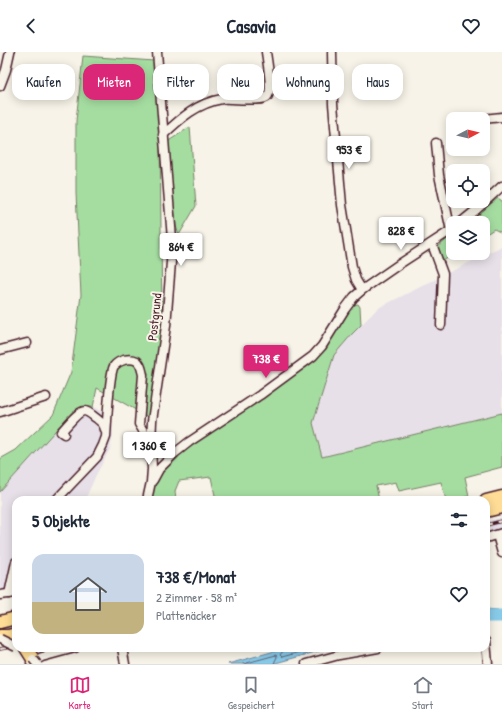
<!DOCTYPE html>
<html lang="de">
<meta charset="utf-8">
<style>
body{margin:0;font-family:"Patrick Hand",sans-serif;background:#f6f6f7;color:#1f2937;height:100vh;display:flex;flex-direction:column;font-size:15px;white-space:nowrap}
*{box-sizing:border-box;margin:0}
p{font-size:13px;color:#747a83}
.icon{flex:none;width:22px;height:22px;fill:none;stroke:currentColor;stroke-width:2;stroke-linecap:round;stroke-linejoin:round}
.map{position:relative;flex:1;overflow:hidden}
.sheet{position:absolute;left:12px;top:444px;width:478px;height:156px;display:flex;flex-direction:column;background:#fff;border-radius:12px;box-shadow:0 2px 10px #0003}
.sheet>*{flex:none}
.hud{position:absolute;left:12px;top:12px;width:478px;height:36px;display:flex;gap:8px}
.needle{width:26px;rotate:83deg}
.controls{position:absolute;left:446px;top:60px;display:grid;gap:8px}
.controls a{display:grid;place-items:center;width:44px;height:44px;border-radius:8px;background:#fff;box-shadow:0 2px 10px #0003;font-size:20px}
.price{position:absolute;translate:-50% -34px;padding:0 9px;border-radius:4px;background:#fff;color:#222;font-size:13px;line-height:26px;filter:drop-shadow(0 1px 2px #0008)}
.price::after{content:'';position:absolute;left:50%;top:24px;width:12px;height:9px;margin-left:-6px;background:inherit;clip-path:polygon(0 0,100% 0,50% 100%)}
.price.on{background:#db2777;color:#fff}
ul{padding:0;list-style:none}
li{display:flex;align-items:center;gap:12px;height:100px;padding:0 20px}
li+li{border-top:1px solid #e0e1e3}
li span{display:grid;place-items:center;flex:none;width:112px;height:80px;border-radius:12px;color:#555}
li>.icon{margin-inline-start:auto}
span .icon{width:48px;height:48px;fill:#fffc;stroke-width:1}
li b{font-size:17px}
h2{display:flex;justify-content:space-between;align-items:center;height:48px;padding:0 20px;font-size:17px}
.pill{padding:0 14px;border-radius:12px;background:#fff;box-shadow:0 2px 10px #0003;font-size:14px;line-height:36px}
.pill.on{background:#db2777;color:#fff}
header{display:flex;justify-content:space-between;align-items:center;height:52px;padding:0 20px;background:#fff;font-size:18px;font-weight:700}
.tab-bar{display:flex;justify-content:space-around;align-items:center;height:56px;border-top:1px solid #e0e1e3;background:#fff;font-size:11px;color:#747a83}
.tab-bar a{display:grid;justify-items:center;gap:2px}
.tab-bar .on{color:#db2777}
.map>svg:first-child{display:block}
</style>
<header><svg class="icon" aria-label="back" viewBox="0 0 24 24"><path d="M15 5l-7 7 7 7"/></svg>Casavia<svg class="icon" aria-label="heart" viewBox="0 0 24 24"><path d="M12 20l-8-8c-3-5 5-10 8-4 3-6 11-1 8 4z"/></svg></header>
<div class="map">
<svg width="502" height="612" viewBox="0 0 502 612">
<rect width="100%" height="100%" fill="#f7f3e8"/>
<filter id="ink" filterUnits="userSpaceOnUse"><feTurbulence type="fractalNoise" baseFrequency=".025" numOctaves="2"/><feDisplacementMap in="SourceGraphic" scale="8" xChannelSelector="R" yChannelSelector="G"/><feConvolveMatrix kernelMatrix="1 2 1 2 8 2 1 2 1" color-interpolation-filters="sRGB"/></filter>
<g filter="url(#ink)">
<g fill="#e7e0e8">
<path d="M 502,194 L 502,361 L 322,405 L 313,371 L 334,303 L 352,282 L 378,256 Z"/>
<path d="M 82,355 L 93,355 L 106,362 L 113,373 L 113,384 L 110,397 L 96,423 L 85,448 L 16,448 L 16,538 L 0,541 L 0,440 L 73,359 Z"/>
<path d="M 502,465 L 502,476 L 486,480 L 486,470 Z"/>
</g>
<g fill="#a5dda1" stroke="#787e66">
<path d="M 83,4 L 154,9 L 160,83 L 162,275 L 150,366 L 97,336 L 93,355 L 82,355 L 73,359 L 0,440 L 0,407 L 16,398 L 53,363 L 71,320 L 81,243 L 76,141 L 76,69 Z"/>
<path d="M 190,75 L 196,154 L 179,183 L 176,174 L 167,90 Z"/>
<path d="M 498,146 L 502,149 L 502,181 L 494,177 L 483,184 L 483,171 L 467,171 Z"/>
<path d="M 453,182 L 453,201 L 455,201 L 443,209 L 438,195 Z"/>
<path d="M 358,252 L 360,255 L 361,273 L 352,282 L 334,303 L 313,371 L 322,405 L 502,361 L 502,415 L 465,425 L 469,444 L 455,448 L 446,448 L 441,430 L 399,439 L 396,430 L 376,434 L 379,448 L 216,448 L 211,425 L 179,429 L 175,439 L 176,448 L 151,448 L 154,432 L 169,407 L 318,304 L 345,259 L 354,253 Z"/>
</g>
<g fill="#88cbe9" stroke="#6f869d">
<path d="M 486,557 L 498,558 L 497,569 L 486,568 Z"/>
<path d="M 286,596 L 330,596 L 272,612 L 228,612 Z"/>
</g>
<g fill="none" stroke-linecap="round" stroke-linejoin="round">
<g stroke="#636477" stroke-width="1">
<path d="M 283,596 L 283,599 L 280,603 L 282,605 L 315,596"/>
<path d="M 243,612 L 276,603 L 277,605 L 275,609 L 274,612"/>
</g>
<path stroke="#88cbe9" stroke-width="13" d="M 486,564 L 502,564"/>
<defs>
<g id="minor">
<path d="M 332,0 L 333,52 L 342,153 L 352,215 L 356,228 L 362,238"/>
<path d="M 0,34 L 6,18 L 10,0"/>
<path d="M 483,67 L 502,65"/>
<path d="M 163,83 C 180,67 197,51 222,47 C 231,46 263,50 267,45 C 273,40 267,8 266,0"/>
<path d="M 436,91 L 439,123 L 451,179"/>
<path d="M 460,171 L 476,158 L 502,134"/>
<path d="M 432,192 L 443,222 L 441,273"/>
<path d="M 0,298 L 27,291"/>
<path d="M 0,360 L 46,345"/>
<path d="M 64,382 L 61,380 C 66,375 79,358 85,359 C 89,360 93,364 96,366 C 101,370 104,372 105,378"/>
<path d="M 153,428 L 159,417 L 175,401 L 189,390 L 260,343 L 313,304 L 322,294 L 345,257 L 354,245 L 362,238 L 398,213 L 453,177"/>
<path d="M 56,448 L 97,405 L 103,393 L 106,385 C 107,372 109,322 114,314 C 119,308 130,305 137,309 C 141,312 142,318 143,323 L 139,372 L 151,392"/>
<path d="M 147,448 L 151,430 L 152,417 L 151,392 L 152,369 L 166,274 L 171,210 L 172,187 L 157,0"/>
<path d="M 497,483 L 502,501"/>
<path d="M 486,486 L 502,481"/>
<path d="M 9,542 L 16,510"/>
<path d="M 0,543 L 16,541"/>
<path d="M 486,589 L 488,612"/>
<path d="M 122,596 L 125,612"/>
<path d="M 31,611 L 42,605 L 75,596"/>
<path d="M 306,612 L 339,603 L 378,596"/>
</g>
<g id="highway">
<path d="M 486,449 L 502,445"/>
<path d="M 486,459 L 502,455"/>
<path d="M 0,570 L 16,566"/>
<path d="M 0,584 L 8,584 L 16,582"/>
<path d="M 26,596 L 33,607"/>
</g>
</defs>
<use href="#minor" stroke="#4a1f2b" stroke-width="11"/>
<use href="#highway" stroke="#4a1f2b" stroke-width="15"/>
<use href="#minor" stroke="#f7f3e8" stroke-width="8"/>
<use href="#highway" stroke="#ffdd96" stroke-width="12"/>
<defs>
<g id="rail">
<path d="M 486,473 L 502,469"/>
<path d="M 0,597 L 16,594"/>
</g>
</defs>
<use href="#rail" stroke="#4a1f2b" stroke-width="3.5"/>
<use href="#rail" stroke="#f7f3e8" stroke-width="2" stroke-dasharray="6" stroke-linecap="butt"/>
<defs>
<g id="minor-bridge">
<path d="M 0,587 L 16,595"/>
<path d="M 33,607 L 37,612"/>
</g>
</defs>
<use href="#minor-bridge" stroke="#4a1f2b" stroke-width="11" stroke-linecap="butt"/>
<use href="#minor-bridge" stroke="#f7f3e8" stroke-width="8"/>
</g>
</g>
<g text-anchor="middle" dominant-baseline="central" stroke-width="4" stroke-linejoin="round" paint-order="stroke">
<g font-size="13" fill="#4a1f2b" stroke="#f7f3e8">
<text transform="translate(154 265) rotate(-84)">Postgrund</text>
</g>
</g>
</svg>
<div class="controls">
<a><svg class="needle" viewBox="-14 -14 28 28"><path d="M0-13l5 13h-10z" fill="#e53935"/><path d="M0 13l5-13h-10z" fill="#747a83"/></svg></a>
<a><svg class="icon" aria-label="locate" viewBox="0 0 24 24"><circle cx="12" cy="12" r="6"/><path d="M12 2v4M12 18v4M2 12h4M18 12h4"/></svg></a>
<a><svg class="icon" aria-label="layers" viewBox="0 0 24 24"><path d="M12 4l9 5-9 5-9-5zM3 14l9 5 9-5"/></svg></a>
</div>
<b class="price" style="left:349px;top:118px">953 €</b>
<b class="price" style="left:401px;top:199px">828 €</b>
<b class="price" style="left:181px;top:215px">864 €</b>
<b class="price on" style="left:266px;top:327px">738 €</b>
<b class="price" style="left:149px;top:414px">1 360 €</b>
<div class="hud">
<a class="pill">Kaufen</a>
<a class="pill on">Mieten</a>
<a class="pill">Filter</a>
<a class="pill">Neu</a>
<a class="pill">Wohnung</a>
<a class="pill">Haus</a>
</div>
<section class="sheet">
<h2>5 Objekte<svg class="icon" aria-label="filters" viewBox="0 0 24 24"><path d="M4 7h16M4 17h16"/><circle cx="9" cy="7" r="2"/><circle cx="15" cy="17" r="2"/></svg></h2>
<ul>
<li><span style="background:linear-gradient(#c9d6e8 60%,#c2b280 0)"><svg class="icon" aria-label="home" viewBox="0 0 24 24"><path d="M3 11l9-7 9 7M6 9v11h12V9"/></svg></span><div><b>738 €/Monat</b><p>2 Zimmer · 58 m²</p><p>Plattenäcker</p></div><svg class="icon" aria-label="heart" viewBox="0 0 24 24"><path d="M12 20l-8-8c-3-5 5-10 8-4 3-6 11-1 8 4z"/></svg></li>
</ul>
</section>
</div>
<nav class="tab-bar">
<a class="on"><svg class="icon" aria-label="map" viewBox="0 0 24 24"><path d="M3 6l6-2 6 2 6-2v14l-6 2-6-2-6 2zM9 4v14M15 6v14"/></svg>Karte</a>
<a><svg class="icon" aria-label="saved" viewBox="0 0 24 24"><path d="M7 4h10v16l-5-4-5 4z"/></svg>Gespeichert</a>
<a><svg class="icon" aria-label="home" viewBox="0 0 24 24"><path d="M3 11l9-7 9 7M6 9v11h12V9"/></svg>Start</a>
</nav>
